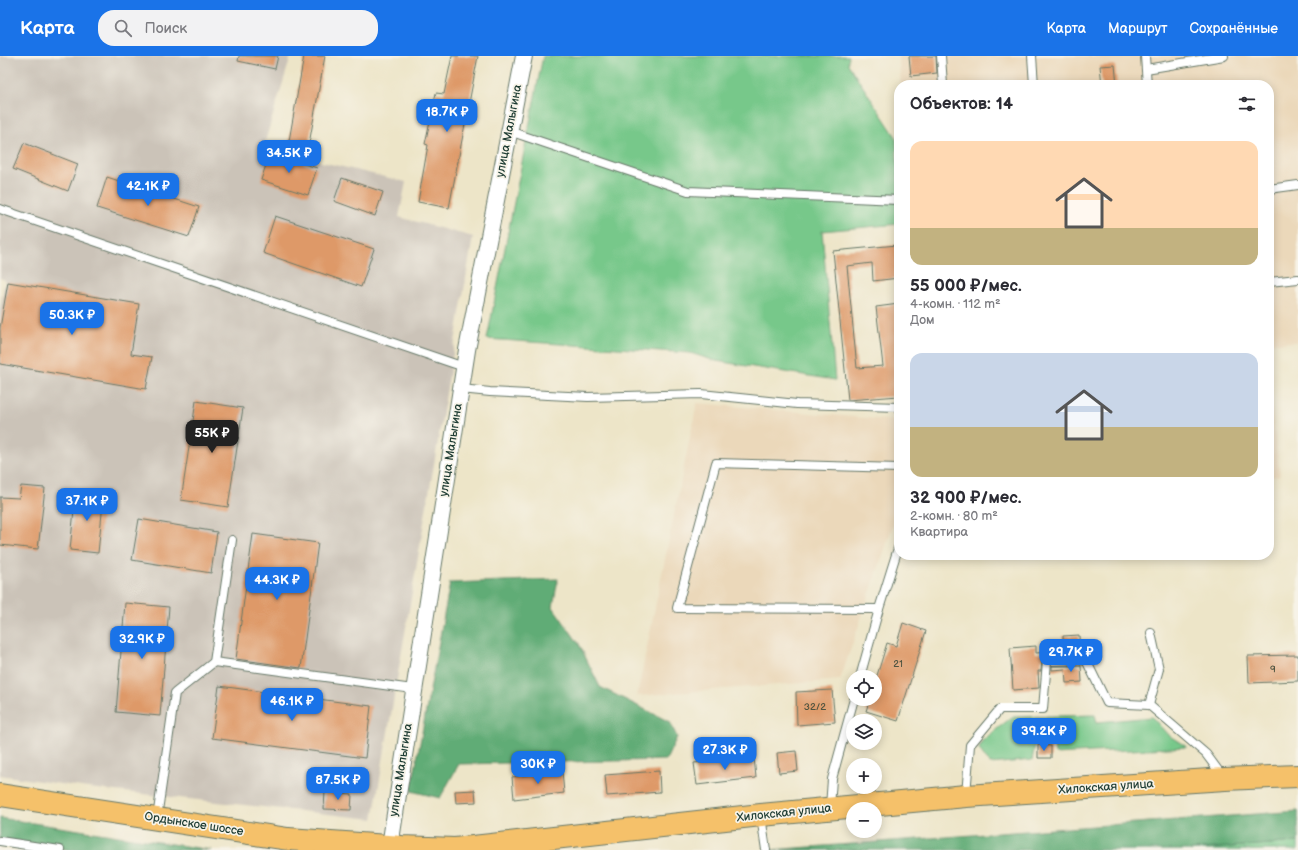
<!DOCTYPE html>
<html lang="ru">
<meta charset="utf-8">
<style>
body{margin:0;font-family:"Balsamiq Sans",sans-serif;background:#f2f2f3;color:#2b2b33;height:100vh;display:flex;flex-direction:column;font-size:15px;white-space:nowrap}
*{box-sizing:border-box;margin:0}
p{font-size:13px;color:#7c7c81}
.icon{flex:none;width:22px;height:22px;fill:none;stroke:currentColor;stroke-width:2;stroke-linecap:round;stroke-linejoin:round}
.map{position:relative;flex:1;overflow:hidden}
.details{position:absolute;left:894px;top:24px;width:380px;height:480px;display:flex;flex-direction:column;background:#fff;border-radius:16px;box-shadow:0 2px 10px #0003}
.details>*{flex:none}
.tools{position:absolute;left:846px;top:614px;display:grid;gap:8px}
.tools a{display:grid;place-items:center;width:36px;height:36px;border-radius:50%;background:#fff;box-shadow:0 2px 10px #0003;font-size:20px}
.price{position:absolute;translate:-50% -34px;padding:0 9px;border-radius:8px;background:#1a73e8;color:#fff;font-size:13px;line-height:26px;filter:drop-shadow(0 1px 2px #0008)}
.price::after{content:'';position:absolute;left:50%;top:24px;width:12px;height:9px;margin-left:-6px;background:inherit;clip-path:polygon(0 0,100% 0,50% 100%)}
.price.active{background:#222;color:#fff}
ul{padding:0;list-style:none}
li{display:grid;align-content:center;gap:8px;height:212px;padding:0 16px}
li span{display:grid;place-items:center;height:124px;border-radius:12px;color:#555}
li>.icon{margin-inline-start:auto}
span .icon{width:72px;height:72px;fill:#fffc;stroke-width:1}
li b{font-size:17px}
h2{display:flex;justify-content:space-between;align-items:center;height:48px;padding:0 16px;font-size:17px}
header{display:flex;align-items:center;gap:24px;box-sizing:border-box;height:56px;padding:0 20px;background:#1a73e8;color:#fff}
header strong{font-size:19px}
nav{display:flex;gap:22px;margin-inline-start:auto;font-size:14px}
.search{width:280px;height:36px;background:#f2f2f3;display:flex;align-items:center;gap:10px;box-sizing:border-box;padding:0 14px;border-radius:16px;color:#7c7c81;font-size:15px}
.map>svg:first-child{display:block}
</style>
<header>
<strong>Карта</strong>
<div class="search"><svg class="icon" aria-label="search" viewBox="0 0 24 24"><circle cx="10" cy="10" r="6"/><path d="M15 15l6 6"/></svg>Поиск</div>
<nav><a>Карта</a><a>Маршрут</a><a>Сохранённые</a></nav>
</header>
<div class="map">
<svg width="1298" height="794" viewBox="0 0 1298 794">
<rect width="100%" height="100%" fill="#f7f3e8"/>
<filter id="ink" filterUnits="userSpaceOnUse"><feTurbulence type="fractalNoise" baseFrequency=".025" numOctaves="2"/><feDisplacementMap in="SourceGraphic" scale="8" xChannelSelector="R" yChannelSelector="G"/><feConvolveMatrix kernelMatrix="1 2 1 2 8 2 1 2 1" color-interpolation-filters="sRGB"/></filter>
<filter id="wash" filterUnits="userSpaceOnUse"><feTurbulence type="fractalNoise" baseFrequency=".012" numOctaves="4" result="noise"/><feDisplacementMap in="SourceGraphic" scale="16" xChannelSelector="R" yChannelSelector="G"/><feGaussianBlur stdDeviation="0.9" result="paint"/><feColorMatrix in="noise" values="0 0 0 0 0 0 0 0 0 0 0 0 0 0 0 0 0 1.4 0 .05"/><feComposite in="paint" operator="in"/></filter>
<g filter="url(#wash)">
<rect width="100%" height="100%" fill="#ede5c8"/>
<g fill="#ebd8ba">
<path d="M 898,0 L 1298,0 L 1298,286 L 1269,287 L 1269,29 L 901,29 Z"/>
<path d="M 1269,335 L 1280,420 L 1269,421 Z"/>
<path d="M 697,347 L 899,365 L 899,452 L 840,624 L 637,640 Z"/>
</g>
<path fill="#cbc3b8" d="M 0,0 L 291,0 L 263,92 L 406,126 L 399,161 L 473,181 L 373,763 L 88,732 L 0,719 L 0,253 L 5,224 L 0,222 Z"/>
<g fill="#77c88a" stroke="#4b825f">
<path d="M 543,0 L 849,0 L 848,8 L 896,81 L 899,139 L 899,168 L 822,175 L 835,324 L 716,305 L 690,297 L 487,283 Z"/>
<path d="M 1095,659 L 1097,666 L 1152,661 L 1168,679 L 1187,691 L 1055,698 L 1054,688 L 1035,688 L 1032,704 L 990,708 L 979,693 L 982,685 L 1012,661 Z"/>
<path d="M 1298,786 L 1298,794 L 1190,794 Z"/>
</g>
<g fill="#61ac76" stroke="#407455">
<path d="M 558,523 L 553,551 L 579,588 L 600,631 L 670,666 L 677,681 L 666,704 L 459,708 L 440,742 L 411,735 L 450,527 Z"/>
<path d="M 1298,755 L 1298,786 L 1190,794 L 769,794 Z"/>
<path d="M 0,762 L 211,794 L 71,794 L 0,783 Z"/>
</g>
<g id="blocks">
<g fill="#de9968">
<path d="M 239,0 L 278,0 L 275,13 L 238,5 Z"/>
<path d="M 304,0 L 325,0 L 309,88 L 289,85 Z"/>
<path d="M 452,0 L 478,0 L 449,152 L 418,146 L 428,89 L 425,88 L 436,37 L 444,38 Z"/>
<path d="M 909,0 L 936,0 L 937,17 L 911,20 Z"/>
<path d="M 1115,9 L 1117,29 L 1102,29 L 1100,10 Z"/>
<path d="M 24,87 L 78,108 L 68,135 L 13,113 Z"/>
<path d="M 270,97 L 317,112 L 308,139 L 261,124 Z"/>
<path d="M 107,121 L 199,151 L 189,181 L 97,152 Z"/>
<path d="M 342,122 L 383,136 L 375,160 L 334,145 Z"/>
<path d="M 275,160 L 374,193 L 361,231 L 263,197 Z"/>
<path d="M 897,189 L 899,222 L 873,225 L 872,207 L 847,210 L 857,312 L 883,310 L 876,251 L 899,248 L 899,340 L 848,344 L 833,195 Z"/>
<path d="M 8,226 L 139,248 L 131,298 L 152,301 L 146,333 L 0,308 L 0,272 Z"/>
<path d="M 196,345 L 243,352 L 228,451 L 181,444 Z"/>
<path d="M 21,430 L 45,432 L 38,493 L 0,489 L 0,441 L 19,442 Z"/>
<path d="M 76,434 L 104,437 L 98,497 L 70,494 Z"/>
<path d="M 139,463 L 217,476 L 211,517 L 132,504 Z"/>
<path d="M 253,478 L 318,487 L 301,612 L 236,603 Z"/>
<path d="M 125,547 L 169,551 L 160,660 L 116,656 Z"/>
<path d="M 903,567 L 926,575 L 898,665 L 866,655 L 870,643 L 875,643 L 875,626 L 887,587 L 896,590 Z"/>
<path d="M 1079,579 L 1080,599 L 1045,600 L 1042,604 L 1041,615 L 1038,615 L 1039,632 L 1013,634 L 1010,592 L 1036,590 L 1036,597 L 1064,595 L 1063,580 Z"/>
<path d="M 1298,599 L 1298,625 L 1249,627 L 1248,600 Z"/>
<path d="M 1052,610 L 1081,610 L 1082,626 L 1066,627 L 1065,613 L 1052,614 Z"/>
<path d="M 219,630 L 371,650 L 365,702 L 212,682 Z"/>
<path d="M 832,634 L 835,666 L 797,669 L 796,636 Z"/>
<path d="M 1038,689 L 1051,690 L 1051,702 L 1038,702 Z"/>
<path d="M 796,695 L 798,715 L 779,717 L 777,697 Z"/>
<path d="M 754,701 L 756,722 L 697,729 L 694,707 Z"/>
<path d="M 562,715 L 564,737 L 514,743 L 512,721 Z"/>
<path d="M 659,715 L 660,736 L 607,740 L 605,719 Z"/>
<path d="M 475,734 L 476,746 L 456,747 L 455,735 Z"/>
<path d="M 325,736 L 352,738 L 351,754 L 324,753 Z"/>
</g>
</g>
</g>
<g filter="url(#ink)">
<use href="#blocks" fill-opacity="0" stroke="#677868" stroke-width="1"/>
<g fill="none" stroke-linecap="round" stroke-linejoin="round">
<defs>
<g id="lane">
<path d="M 941,0 L 943,29"/>
<path d="M 1032,0 L 1034,29"/>
<path d="M 1145,0 L 1147,29"/>
<path d="M 1146,13 L 1224,0"/>
<path d="M 509,75 L 688,135 L 899,144"/>
<path d="M 1269,133 L 1298,129"/>
<path d="M 0,153 L 464,311"/>
<path d="M 1269,226 L 1298,223"/>
<path d="M 461,333 L 490,336 L 588,341 L 701,338 L 797,348 L 899,351"/>
<path d="M 879,553 L 677,552 L 716,407 L 899,412"/>
<path d="M 214,606 L 413,633"/>
<path d="M 860,621 L 879,553 L 899,489"/>
<path d="M 1149,649 L 1159,613 L 1151,577"/>
<path d="M 966,739 L 970,689 L 1000,653 L 1043,653 L 1047,605 L 1086,604 L 1107,647 L 1149,649 L 1206,698 L 1223,721"/>
<path d="M 830,751 L 832,723 L 854,643"/>
<path d="M 761,760 L 766,794"/>
<path d="M 157,762 L 175,637 L 214,606 L 232,484"/>
<path d="M 0,785 L 60,794"/>
</g>
<path id="street" d="M 390,790 L 467,294 L 524,0"/>
<path id="highway" d="M 0,739 L 288,783 L 402,791 L 455,793 L 761,759 L 966,740 L 1225,723 L 1298,720"/>
</defs>
<use href="#lane" stroke="#677868" stroke-width="10"/>
<use href="#street" stroke="#677868" stroke-width="18"/>
<use href="#highway" stroke="#677868" stroke-width="24"/>
<use href="#lane" stroke="#fff" stroke-width="8"/>
<use href="#street" stroke="#fff" stroke-width="16"/>
<use href="#highway" stroke="#f5c16b" stroke-width="22"/>
</g>
</g>
<g text-anchor="middle" dominant-baseline="central" stroke-width="3.5" stroke-linejoin="round" paint-order="stroke">
<g font-size="10" fill="#4f5441">
<text x="898" y="608">21</text>
<text x="1273" y="613">9</text>
<text x="815" y="651">32/2</text>
</g>
<g font-size="12" fill="#1f3d34" stroke="#f7f3e8">
<text transform="translate(509 75) rotate(-79)">улица Малыгина</text>
<text transform="translate(451 394) rotate(-81)">улица Малыгина</text>
<text transform="translate(401 714) rotate(-81)">улица Малыгина</text>
<text transform="translate(1106 731) rotate(-4)">Хилокская улица</text>
<text transform="translate(784 757) rotate(-6)">Хилокская улица</text>
<text transform="translate(194 768) rotate(9)">Ордынское шоссе</text>
</g>
</g>
</svg>
<div class="tools">
<a><svg class="icon" aria-label="locate" viewBox="0 0 24 24"><circle cx="12" cy="12" r="6"/><path d="M12 2v4M12 18v4M2 12h4M18 12h4"/></svg></a>
<a><svg class="icon" aria-label="layers" viewBox="0 0 24 24"><path d="M12 4l9 5-9 5-9-5zM3 14l9 5 9-5"/></svg></a>
<a>+</a>
<a>−</a>
</div>
<b class="price" style="left:447px;top:77px">18.7K ₽</b>
<b class="price" style="left:289px;top:118px">34.5K ₽</b>
<b class="price" style="left:148px;top:151px">42.1K ₽</b>
<b class="price" style="left:72px;top:280px">50.3K ₽</b>
<b class="price active" style="left:212px;top:398px">55K ₽</b>
<b class="price" style="left:87px;top:466px">37.1K ₽</b>
<b class="price" style="left:277px;top:545px">44.3K ₽</b>
<b class="price" style="left:142px;top:604px">32.9K ₽</b>
<b class="price" style="left:1071px;top:617px">29.7K ₽</b>
<b class="price" style="left:292px;top:666px">46.1K ₽</b>
<b class="price" style="left:1044px;top:696px">39.2K ₽</b>
<b class="price" style="left:725px;top:715px">27.3K ₽</b>
<b class="price" style="left:538px;top:729px">30K ₽</b>
<b class="price" style="left:338px;top:745px">87.5K ₽</b>
<section class="details">
<h2>Объектов: 14<svg class="icon" aria-label="filters" viewBox="0 0 24 24"><path d="M4 7h16M4 17h16"/><circle cx="9" cy="7" r="2"/><circle cx="15" cy="17" r="2"/></svg></h2>
<ul>
<li><span style="background:linear-gradient(#ffd9b3 70%,#c2b280 0)"><svg class="icon" aria-label="home" viewBox="0 0 24 24"><path d="M3 11l9-7 9 7M6 9v11h12V9"/></svg></span><div><b>55 000 ₽/мес.</b><p>4-комн. · 112 m²</p><p>Дом</p></div></li>
<li><span style="background:linear-gradient(#c9d6e8 60%,#c2b280 0)"><svg class="icon" aria-label="home" viewBox="0 0 24 24"><path d="M3 11l9-7 9 7M6 9v11h12V9"/></svg></span><div><b>32 900 ₽/мес.</b><p>2-комн. · 80 m²</p><p>Квартира</p></div></li>
</ul>
</section>
</div>
